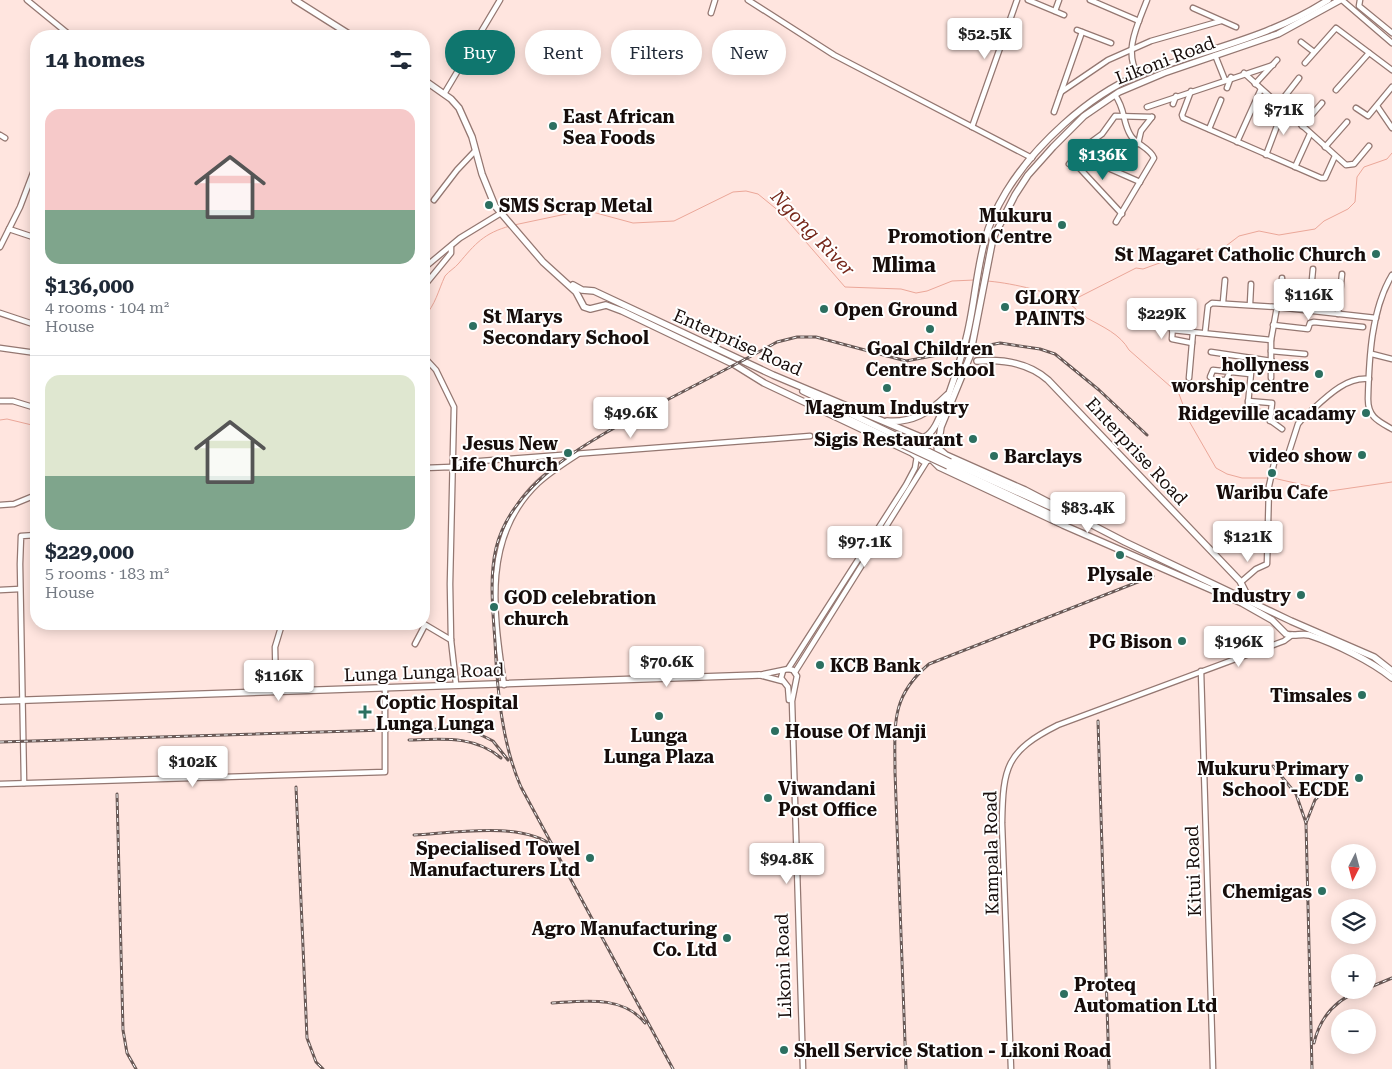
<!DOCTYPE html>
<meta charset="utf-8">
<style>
body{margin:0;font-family:"Roboto Serif",serif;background:#f2f2f3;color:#1f2937;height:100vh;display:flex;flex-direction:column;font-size:19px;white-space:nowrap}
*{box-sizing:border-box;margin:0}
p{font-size:16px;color:#747a83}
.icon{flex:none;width:28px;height:28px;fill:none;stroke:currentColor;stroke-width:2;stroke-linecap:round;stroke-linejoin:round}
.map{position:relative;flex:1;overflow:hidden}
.sheet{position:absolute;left:30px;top:30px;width:400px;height:600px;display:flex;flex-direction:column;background:#fff;border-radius:20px;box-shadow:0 2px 12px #0003}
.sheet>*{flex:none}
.guide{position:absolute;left:445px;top:30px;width:475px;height:45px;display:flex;gap:10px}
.needle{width:32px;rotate:186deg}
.controls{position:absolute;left:1331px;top:844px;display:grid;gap:10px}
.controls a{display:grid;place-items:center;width:45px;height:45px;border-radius:50%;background:#fff;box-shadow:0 2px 12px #0003;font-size:25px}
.price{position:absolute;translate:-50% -42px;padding:0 11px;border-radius:5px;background:#fff;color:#222;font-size:16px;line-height:32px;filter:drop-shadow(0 1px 2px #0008)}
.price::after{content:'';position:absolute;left:50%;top:30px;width:15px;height:11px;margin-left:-8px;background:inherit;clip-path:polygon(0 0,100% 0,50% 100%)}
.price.on{background:#0f766e;color:#fff}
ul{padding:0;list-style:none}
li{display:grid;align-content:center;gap:10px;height:265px;padding:0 15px}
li+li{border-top:1px solid #e0e1e3}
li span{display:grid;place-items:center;height:155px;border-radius:15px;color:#555}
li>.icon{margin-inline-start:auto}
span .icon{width:90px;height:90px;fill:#fffc;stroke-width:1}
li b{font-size:21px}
h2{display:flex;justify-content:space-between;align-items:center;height:60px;padding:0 15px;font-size:21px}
.pill{padding:0 18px;border-radius:22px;background:#fff;box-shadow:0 2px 12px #0003;font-size:18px;line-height:45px}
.pill.on{background:#0f766e;color:#fff}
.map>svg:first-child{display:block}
</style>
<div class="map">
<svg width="1392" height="1069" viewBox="0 0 1392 1069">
<rect width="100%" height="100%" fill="#ffe5df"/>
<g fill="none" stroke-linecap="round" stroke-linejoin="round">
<g stroke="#eba799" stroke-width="1">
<path d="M 514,225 L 585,210 L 633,223 L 674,221 L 733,192 L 746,191 L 758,194 L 780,212 L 845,287 L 901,289 L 916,293 L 927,291 L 952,281 L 975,280"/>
<path d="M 986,281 C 1006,282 1048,291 1065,301 C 1073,305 1079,313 1087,318 C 1103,327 1120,334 1129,350 L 1179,394 L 1189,421 L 1216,468 L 1227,474 L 1242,478 L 1269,478"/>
<path d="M 1066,300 L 1079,297 L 1136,268 L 1143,269 L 1198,249 L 1218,252 L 1239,236 L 1259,231 L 1279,235 L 1315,229 L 1324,221 L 1348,209 L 1355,202 L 1357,177 L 1364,167 L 1387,159 L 1392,153"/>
<path d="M 424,317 C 436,304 438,291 445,276 C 449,271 455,268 459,263 C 475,244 484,233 510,226"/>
<path d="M 0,420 L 7,419 L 36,426"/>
<path d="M 1273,478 L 1330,491 L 1392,482"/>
</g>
<defs>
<g id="minor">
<path d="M 27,0 L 71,36"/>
<path d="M 748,0 L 834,55 L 1032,158"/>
<path d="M 1028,0 L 1064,15"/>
<path d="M 1090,0 L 1139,21"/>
<path d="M 1342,0 L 1392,43"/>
<path d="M 1360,0 L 1359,6 L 1392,33"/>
<path d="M 1193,8 L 1236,27"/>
<path d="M 1055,11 L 1059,0"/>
<path d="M 711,13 L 715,0"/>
<path d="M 1077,30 L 1111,43"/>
<path d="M 1301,42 L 1314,52"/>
<path d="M 1215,55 L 1225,80"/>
<path d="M 1305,63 L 1336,28 L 1392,70"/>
<path d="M 1244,73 L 1346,165 L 1354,164 L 1369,146"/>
<path d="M 1138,75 C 1123,51 1138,24 1147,0"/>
<path d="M 1255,84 L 1277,60"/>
<path d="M 1227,88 L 1231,77"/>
<path d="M 1336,90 L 1369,53"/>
<path d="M 1191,91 L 1182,115 L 1183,118 L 1321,178 L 1325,178 L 1335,156"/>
<path d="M 1061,92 L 1108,60 L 1151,41 L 1221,21"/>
<path d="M 444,94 L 500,0"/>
<path d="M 1115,95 C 1126,110 1122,122 1131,136 C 1137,145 1150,148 1154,158 L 1116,222"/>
<path d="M 1173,104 L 1176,96"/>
<path d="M 1278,105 L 1299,78"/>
<path d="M 1377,106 L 1392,128"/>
<path d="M 1147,107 L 1273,65"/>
<path d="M 1356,108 L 1368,116 L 1392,87"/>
<path d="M 1054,112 L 1082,32"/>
<path d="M 1302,126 L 1322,103"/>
<path d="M 972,127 L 1017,0"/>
<path d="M 1209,129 L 1221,100"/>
<path d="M 0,135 L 5,138"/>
<path d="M 1091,142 L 1102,134 L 1115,116 L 1152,117"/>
<path d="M 1237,142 L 1261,89"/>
<path d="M 1138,144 L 1141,131 L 1152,117"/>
<path d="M 1325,147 L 1347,122"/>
<path d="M 1266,155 L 1283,110"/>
<path d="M 1072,160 L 1122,214"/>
<path d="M 1069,164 L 1078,154 L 1082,153 L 1090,160 L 1140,182"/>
<path d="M 1295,167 L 1310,134"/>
<path d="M 434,200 L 457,170 L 475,151"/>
<path d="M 9,229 L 36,238"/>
<path d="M 0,247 L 20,207 L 36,165"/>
<path d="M 424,268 L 460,238 L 501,213"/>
<path d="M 1392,275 C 1371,310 1369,359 1368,399 C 1368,417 1378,421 1392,429"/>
<path d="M 424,286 L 451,253 L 451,247"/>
<path d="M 1223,302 L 1225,280"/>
<path d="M 1250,304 L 1251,284"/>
<path d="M 1174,307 L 1172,339 L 1192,343"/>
<path d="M 1280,307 L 1282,278"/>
<path d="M 1309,311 L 1313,269"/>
<path d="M 0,313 L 36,325"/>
<path d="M 1338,314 L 1342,274"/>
<path d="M 1273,325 L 1308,329 L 1310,323 L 1314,322 L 1363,327"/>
<path d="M 1172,330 L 1271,340"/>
<path d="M 1205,333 L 1208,306 L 1212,303 L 1277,307"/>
<path d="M 0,348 L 36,353"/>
<path d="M 1271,351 L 1305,354"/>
<path d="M 1211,352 L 1272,361"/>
<path d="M 1372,354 L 1392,359"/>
<path d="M 424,357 L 436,370 L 454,407 L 450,584 L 451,640 L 456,684"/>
<path d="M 1255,360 L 1252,363 L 1248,404 L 1282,429"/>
<path d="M 1230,372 L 1226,380 L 1214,380 L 1210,377 L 1213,370 L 1250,374"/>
<path d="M 1189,378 L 1193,332"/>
<path d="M 1271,378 L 1271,340 L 1277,307 L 1376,318"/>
<path d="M 0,401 L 13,401 L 36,408"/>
<path d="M 1248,401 L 1272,403 L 1270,421"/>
<path d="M 454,463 L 810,436"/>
<path d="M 424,468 L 451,467 L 453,469"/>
<path d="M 0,505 L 14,504 L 36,495"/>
<path d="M 1241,582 L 1256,569 L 1267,564 L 1269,486 L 1275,459 L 1288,455 L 1298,424 L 1303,418 C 1321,403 1343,376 1369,379"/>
<path d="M 0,590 L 20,589"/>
<path d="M 424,624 L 451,640"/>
<path d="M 415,644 L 425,625"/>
<path d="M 788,669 L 906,485 L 915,468 L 917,456"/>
<path d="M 783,671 L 781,678 L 788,687 L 789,700"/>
<path d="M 1201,671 L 1213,1069"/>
<path d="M 795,672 L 927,461"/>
<path d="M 759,675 L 788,669 L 793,670 L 797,676 L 792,701 L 803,1069"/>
<path d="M 759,675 L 782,681"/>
<path d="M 504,685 C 494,615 481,537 538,483 C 550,472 564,463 578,454"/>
<path d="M 276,692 L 275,647 L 282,624"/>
<path d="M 24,783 L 20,564 L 21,536 L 36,535"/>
<path d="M 0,784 L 385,772 L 385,688"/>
<path d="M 1011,1069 L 1002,823 C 1003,767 1006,751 1058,725 L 1284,641 L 1292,635"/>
</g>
<g id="major">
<path d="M 295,0 L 352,36"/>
<path d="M 424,80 L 451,99 L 459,108 L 472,137 L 482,174 L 495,206 L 543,262 L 576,292 L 584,307 L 590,309 L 606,305 L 622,311 L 735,365 L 764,383 L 912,453 L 923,461 C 939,461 943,443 928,437 L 920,439 L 914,448 L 916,456"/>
<path d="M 573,285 L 582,290 L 594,291 L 773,375 L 923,438"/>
<path d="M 977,361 C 1003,359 1029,363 1048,380 L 1240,581 L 1250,601"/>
<path d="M 803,391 L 903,439"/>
<path d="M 821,406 L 897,442"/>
<path d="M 887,421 C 912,423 929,413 947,395"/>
<path d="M 925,437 C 936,431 941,413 946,402 C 955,377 964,352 969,326 C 975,298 977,269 985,240 C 989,224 997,207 1006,192 C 1034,146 1088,96 1138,75 C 1202,50 1270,38 1328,0"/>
<path d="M 938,446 L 941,427 L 970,356 L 993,238 L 1015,195 L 1028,175 L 1053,147 L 1084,116 L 1119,92 L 1164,73 L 1278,34 L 1340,0"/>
<path d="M 938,448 L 946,455 L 1025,490 L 1125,542 L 1291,621 L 1374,657 L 1392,671"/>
<path d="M 932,460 L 939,467 L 1063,525 L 1242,603 L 1272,620 L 1286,634 C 1294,637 1301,633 1309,635 C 1336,644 1371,661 1392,678"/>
<path d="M 950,462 L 1064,513"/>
<path d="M 948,466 L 1054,516 L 1060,521"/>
<path d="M 0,701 L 759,675"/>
</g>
</defs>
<use href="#minor" stroke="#947771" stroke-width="7"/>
<use href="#major" stroke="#947771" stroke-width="8"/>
<use href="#minor" stroke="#fff" stroke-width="4.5"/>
<use href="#major" stroke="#fff" stroke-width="5.5"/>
<defs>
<g id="rail">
<path d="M 1098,721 L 1109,1069"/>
<path d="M 409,740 C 442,739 474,735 501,758"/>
<path d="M 0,742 L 385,730 L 461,729 L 477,733 L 493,741 L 508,760"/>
<path d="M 1273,766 L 1296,794 L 1306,823"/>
<path d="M 296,787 L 307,1038 L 316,1062 L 323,1069"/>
<path d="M 117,794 L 123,1030 L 127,1053 L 136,1069"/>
<path d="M 414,835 C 453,833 522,821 553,846"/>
<path d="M 1368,988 L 1392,978"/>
<path d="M 552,1003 C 584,1001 623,995 645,1023"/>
<path d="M 1314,1043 C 1320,1017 1337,999 1361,990"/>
<path d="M 673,1069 L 521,787 C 502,744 497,689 495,642 C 493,612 489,578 496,548 C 514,476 602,434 663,402 C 701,382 739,363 777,342 L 797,337 L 816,337 L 906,361 L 1000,343 L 1040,349 L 1055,354 L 1099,390 L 1147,435"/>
<path d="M 906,1069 L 895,772 C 895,725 890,697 929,664 L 1153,576"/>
<path d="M 1312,1069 L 1306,823 L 1315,800 L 1331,783"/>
</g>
</defs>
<use href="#rail" stroke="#695956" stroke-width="3"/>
<use href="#rail" stroke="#fff" stroke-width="1" stroke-dasharray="4" stroke-linecap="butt"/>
<defs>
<g id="major-bridge">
<path d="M 903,439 L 950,462"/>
<path d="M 901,444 L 948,466"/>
</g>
</defs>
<use href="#major-bridge" stroke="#947771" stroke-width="8" stroke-linecap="butt"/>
<use href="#major-bridge" stroke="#fff" stroke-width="5.5"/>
</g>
<g fill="#2c6f60" stroke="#fff" stroke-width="2">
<circle cx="553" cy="126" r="5"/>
<circle cx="489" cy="205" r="5"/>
<circle cx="1062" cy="225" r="5"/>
<circle cx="1376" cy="254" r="5"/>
<circle cx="1005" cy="307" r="5"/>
<circle cx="824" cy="309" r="5"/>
<circle cx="473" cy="326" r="5"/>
<circle cx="930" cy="329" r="5"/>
<circle cx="1319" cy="374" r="5"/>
<circle cx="887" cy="388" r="5"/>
<circle cx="1366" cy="413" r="5"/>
<circle cx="973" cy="439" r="5"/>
<circle cx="568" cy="453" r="5"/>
<circle cx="1362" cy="455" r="5"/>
<circle cx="994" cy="456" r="5"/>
<circle cx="1272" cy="473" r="5"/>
<circle cx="1120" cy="555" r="5"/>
<circle cx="1301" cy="595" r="5"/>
<circle cx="494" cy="607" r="5"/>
<circle cx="1182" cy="641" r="5"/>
<circle cx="820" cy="665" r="5"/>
<circle cx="1362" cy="695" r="5"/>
<path d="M362.5 704.5h5v5h5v5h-5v5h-5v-5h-5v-5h5z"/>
<circle cx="659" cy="716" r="5"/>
<circle cx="775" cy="731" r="5"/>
<circle cx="1359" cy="778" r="5"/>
<circle cx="768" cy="798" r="5"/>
<circle cx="590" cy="858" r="5"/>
<circle cx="1322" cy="891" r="5"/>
<circle cx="727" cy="938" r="5"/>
<circle cx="1064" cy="994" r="5"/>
<circle cx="784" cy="1050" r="5"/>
</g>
<g text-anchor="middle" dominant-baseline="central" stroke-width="4" stroke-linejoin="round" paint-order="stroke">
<g font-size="18" fill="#170d0b" stroke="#fff">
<text transform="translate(1165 60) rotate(-21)">Likoni Road</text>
<text transform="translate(738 342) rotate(24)">Enterprise Road</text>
<text transform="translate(1137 451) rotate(47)">Enterprise Road</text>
<text transform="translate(424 672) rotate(-2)">Lunga Lunga Road</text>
<text transform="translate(991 853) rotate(-91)">Kampala Road</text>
<text transform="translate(1193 871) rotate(-92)">Kitui Road</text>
<text transform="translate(783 966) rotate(-92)">Likoni Road</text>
</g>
<g font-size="18" font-weight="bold" fill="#170d0b" stroke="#fff" text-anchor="end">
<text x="563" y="116" text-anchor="start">East African<tspan x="563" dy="21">Sea Foods</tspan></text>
<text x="499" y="205" text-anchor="start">SMS Scrap Metal</text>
<text x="1052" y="215">Mukuru<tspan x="1052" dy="21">Promotion Centre</tspan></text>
<text x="1366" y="254">St Magaret Catholic Church</text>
<text x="1015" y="297" text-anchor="start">GLORY<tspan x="1015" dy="21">PAINTS</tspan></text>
<text x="834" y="309" text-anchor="start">Open Ground</text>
<text x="483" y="316" text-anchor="start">St Marys<tspan x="483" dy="21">Secondary School</tspan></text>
<text x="930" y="348" text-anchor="middle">Goal Children<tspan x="930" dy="21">Centre School</tspan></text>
<text x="1309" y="364">hollyness<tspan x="1309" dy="21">worship centre</tspan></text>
<text x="887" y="407" text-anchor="middle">Magnum Industry</text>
<text x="1356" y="413">Ridgeville acadamy</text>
<text x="963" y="439">Sigis Restaurant</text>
<text x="558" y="443">Jesus New<tspan x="558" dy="21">Life Church</tspan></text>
<text x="1352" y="455">video show</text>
<text x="1004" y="456" text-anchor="start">Barclays</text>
<text x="1272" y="492" text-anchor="middle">Waribu Cafe</text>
<text x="1120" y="574" text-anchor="middle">Plysale</text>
<text x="1291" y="595">Industry</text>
<text x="504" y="597" text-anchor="start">GOD celebration<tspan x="504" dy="21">church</tspan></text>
<text x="1172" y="641">PG Bison</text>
<text x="830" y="665" text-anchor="start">KCB Bank</text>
<text x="1352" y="695">Timsales</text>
<text x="376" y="702" text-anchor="start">Coptic Hospital<tspan x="376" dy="21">Lunga Lunga</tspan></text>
<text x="785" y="731" text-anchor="start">House Of Manji</text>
<text x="659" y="735" text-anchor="middle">Lunga<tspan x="659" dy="21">Lunga Plaza</tspan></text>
<text x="1349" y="768">Mukuru Primary<tspan x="1349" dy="21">School -ECDE</tspan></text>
<text x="778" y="788" text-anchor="start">Viwandani<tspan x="778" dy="21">Post Office</tspan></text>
<text x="580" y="848">Specialised Towel<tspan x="580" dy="21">Manufacturers Ltd</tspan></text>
<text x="1312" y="891">Chemigas</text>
<text x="717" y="928">Agro Manufacturing<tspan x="717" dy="21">Co. Ltd</tspan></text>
<text x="1074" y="984" text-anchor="start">Proteq<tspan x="1074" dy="21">Automation Ltd</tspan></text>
<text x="794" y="1050" text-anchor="start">Shell Service Station - Likoni Road</text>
</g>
<g font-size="19" font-style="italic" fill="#76271a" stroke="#fff">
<text transform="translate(813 233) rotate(46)">Ngong River</text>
</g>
<g font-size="20" font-weight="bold" fill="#170d0b" stroke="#fff">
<text x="904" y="265">Mlima</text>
</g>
</g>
</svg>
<div class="controls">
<a><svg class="needle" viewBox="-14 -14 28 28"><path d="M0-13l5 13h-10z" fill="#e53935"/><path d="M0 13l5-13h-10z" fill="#747a83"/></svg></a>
<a><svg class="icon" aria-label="layers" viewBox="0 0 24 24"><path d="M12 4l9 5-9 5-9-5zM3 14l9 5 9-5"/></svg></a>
<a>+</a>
<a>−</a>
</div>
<b class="price" style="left:985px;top:60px">$52.5K</b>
<b class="price" style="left:1284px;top:136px">$71K</b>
<b class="price on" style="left:1103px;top:181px">$136K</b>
<b class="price" style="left:1309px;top:321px">$116K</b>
<b class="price" style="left:1162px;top:340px">$229K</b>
<b class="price" style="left:631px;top:439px">$49.6K</b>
<b class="price" style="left:1088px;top:534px">$83.4K</b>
<b class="price" style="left:1248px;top:563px">$121K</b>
<b class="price" style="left:865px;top:568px">$97.1K</b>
<b class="price" style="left:1239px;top:668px">$196K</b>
<b class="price" style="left:667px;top:688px">$70.6K</b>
<b class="price" style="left:279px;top:702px">$116K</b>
<b class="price" style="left:193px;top:788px">$102K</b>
<b class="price" style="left:787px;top:885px">$94.8K</b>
<div class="guide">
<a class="pill on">Buy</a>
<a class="pill">Rent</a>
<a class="pill">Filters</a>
<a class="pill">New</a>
</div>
<section class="sheet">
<h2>14 homes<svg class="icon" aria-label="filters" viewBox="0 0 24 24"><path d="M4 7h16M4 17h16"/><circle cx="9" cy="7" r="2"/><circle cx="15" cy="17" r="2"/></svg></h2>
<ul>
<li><span style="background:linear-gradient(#f6c9c9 65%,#7fa58c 0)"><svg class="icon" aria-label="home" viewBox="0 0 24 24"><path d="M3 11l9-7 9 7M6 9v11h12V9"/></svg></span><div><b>$136,000</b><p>4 rooms · 104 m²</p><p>House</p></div></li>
<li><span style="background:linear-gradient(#dfe7d0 65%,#7fa58c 0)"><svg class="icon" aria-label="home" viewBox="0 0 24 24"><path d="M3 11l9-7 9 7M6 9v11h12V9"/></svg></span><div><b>$229,000</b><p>5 rooms · 183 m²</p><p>House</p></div></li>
</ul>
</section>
</div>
